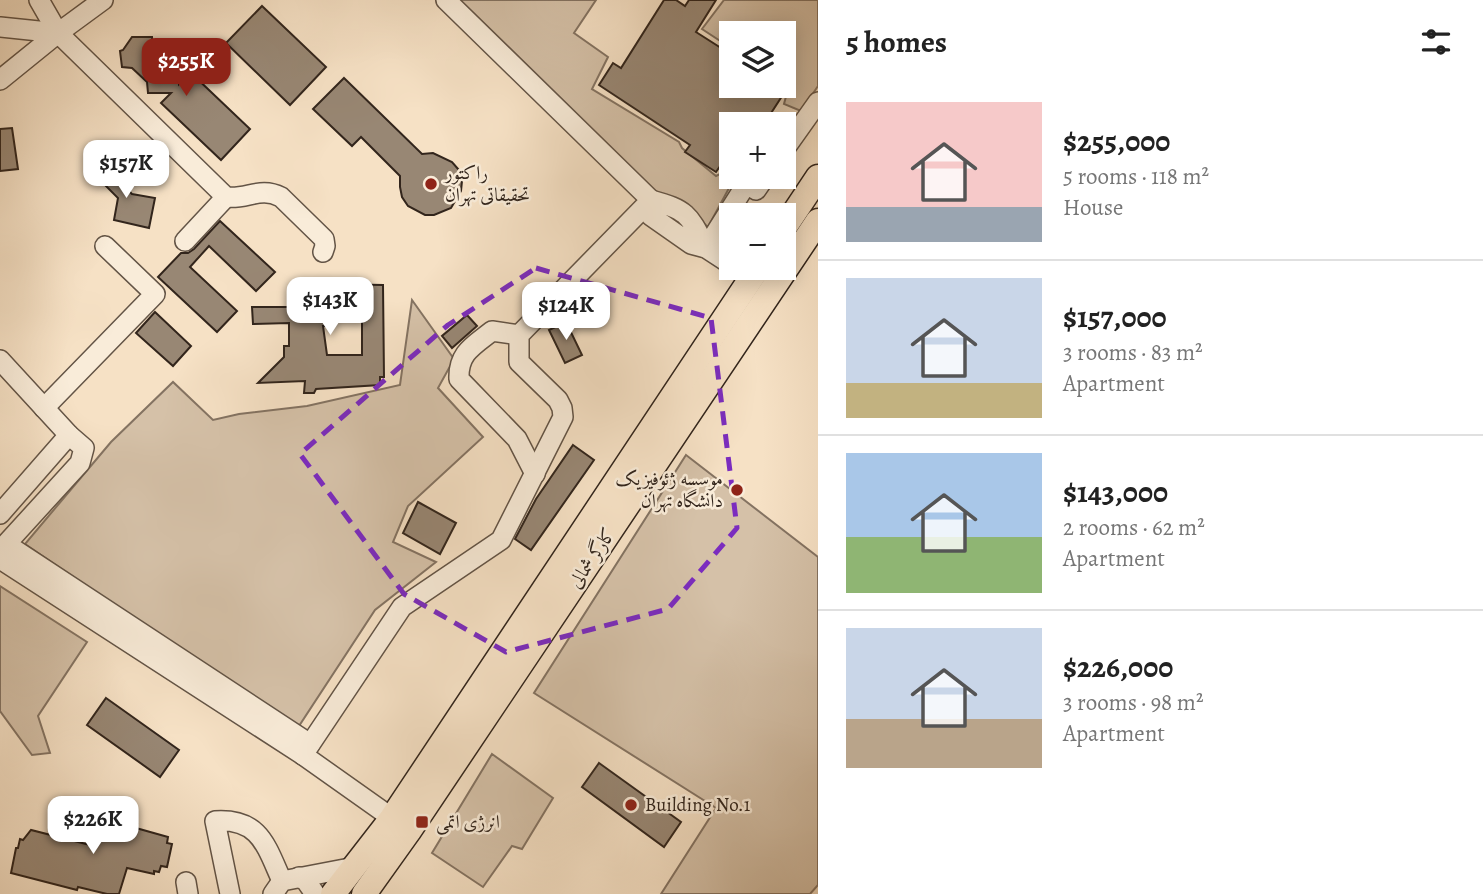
<!DOCTYPE html>
<meta charset="utf-8">
<style>
body{margin:0;font-family:Alegreya,Amiri,serif;background:#f2f2f2;color:#222;height:100vh;display:flex;flex-direction:column;font-size:26px;white-space:nowrap}
*{box-sizing:border-box;margin:0}
p{font-size:23px;color:#767676}
.icon{flex:none;width:38px;height:38px;fill:none;stroke:currentColor;stroke-width:2;stroke-linecap:round;stroke-linejoin:round}
.map{position:relative;flex:1;overflow:hidden}
.details{display:flex;flex-direction:column;background:#fff;width:665px}
.details>*{flex:none}
.tools{position:absolute;left:719px;top:21px;display:grid;gap:14px}
.tools a{display:grid;place-items:center;width:77px;height:77px;border-radius:0px;background:#fff;box-shadow:0 4px 18px #0003;font-size:35px}
.price{position:absolute;translate:-50% -60px;padding:0 16px;border-radius:14px;background:#fff;color:#222;font-size:23px;line-height:46px;filter:drop-shadow(0 2px 4px #0008)}
.price::after{content:'';position:absolute;left:50%;top:42px;width:21px;height:16px;margin-left:-10px;background:inherit;clip-path:polygon(0 0,100% 0,50% 100%)}
.price.on{background:#8f2418;color:#fff}
ul{padding:0;list-style:none}
li{display:flex;align-items:center;gap:21px;height:175px;padding:0 28px}
li+li{border-top:2px solid #e0e0e0}
li span{display:grid;place-items:center;flex:none;width:196px;height:140px;border-radius:0px;color:#555}
li>.icon{margin-inline-start:auto}
span .icon{width:84px;height:84px;fill:#fffc;stroke-width:1}
li b{font-size:30px}
h2{display:flex;justify-content:space-between;align-items:center;height:84px;padding:0 28px;font-size:30px}
main{display:flex;flex:1;min-height:0}
.map>svg:first-child{display:block}
</style>
<main>
<div class="map">
<svg width="818" height="894" viewBox="0 0 818 894">
<rect width="100%" height="100%" fill="#f6e1c5"/>
<filter id="stains"><feTurbulence type="fractalNoise" baseFrequency=".00286" numOctaves="4"/><feColorMatrix values="0 0 0 0 .2 0 0 0 0 .09 0 0 0 0 .02 0 0 0 .5 -.17"/></filter>
<radialGradient id="worn" r=".72"><stop offset=".6" stop-color="#630" stop-opacity="0"/><stop offset="1" stop-color="#630" stop-opacity=".3"/></radialGradient>
<g fill="#d5c1a8" stroke="#847362" stroke-width="2">
<path d="M 457,0 L 596,0 L 574,33 L 608,57 L 592,89 L 679,142 L 682,148 L 716,176 L 728,170 L 731,170 L 732,177 L 735,177 L 708,227 L 674,198 L 654,198 Z"/>
<path d="M 724,0 L 818,0 L 818,86 L 801,111 L 784,104 L 788,89 L 783,86 L 784,66 L 786,63 L 784,61 L 784,33 L 732,33 L 731,48 L 702,29 Z"/>
<path d="M 412,300 L 454,359 L 438,388 L 483,437 L 408,506 L 393,542 L 436,562 L 375,610 L 297,729 L 25,544 L 111,442 L 173,382 L 213,420 L 239,414 L 307,406 L 400,385 Z"/>
<path d="M 686,455 L 818,557 L 818,885 L 810,894 L 661,894 L 716,808 L 534,693 Z"/>
<path d="M 0,586 L 87,642 L 38,716 L 50,753 L 32,755 L 0,711 Z"/>
<path d="M 492,754 L 553,798 L 522,849 L 512,846 L 483,887 L 432,853 Z"/>
</g>
<g fill="#988774" stroke="#32251c" stroke-width="2" fill-rule="evenodd">
<path d="M 664,0 L 676,0 L 685,6 L 689,0 L 716,0 L 696,32 L 732,55 L 732,86 L 773,86 L 784,93 L 764,124 L 732,124 L 732,149 L 716,172 L 685,152 L 690,145 L 599,85 L 613,63 L 621,68 Z"/>
<path d="M 262,6 L 326,67 L 290,105 L 226,43 Z"/>
<path d="M 132,37 L 152,37 L 153,49 L 167,62 L 178,61 L 179,84 L 190,72 L 250,129 L 221,160 L 161,103 L 171,93 L 148,93 L 147,82 L 132,68 L 122,67 L 120,51 L 123,50 Z"/>
<path d="M 344,78 L 422,154 L 433,153 L 452,162 L 459,170 L 462,181 L 461,191 L 451,208 L 434,215 L 425,215 L 408,206 L 402,197 L 400,187 L 400,176 L 361,137 L 352,146 L 313,109 Z"/>
<path d="M 12,128 L 18,169 L 0,171 L 0,129 Z"/>
<path d="M 98,161 L 132,194 L 155,198 L 149,228 L 114,220 L 118,198 L 90,170 Z"/>
<path d="M 220,221 L 275,272 L 256,291 L 209,246 L 190,267 L 237,311 L 217,332 L 158,277 L 181,253 L 188,253 L 194,249 Z"/>
<path d="M 328,284 L 383,285 L 384,377 L 380,377 L 380,385 L 316,389 L 314,393 L 304,393 L 305,381 L 258,383 L 284,357 L 284,346 L 289,346 L 289,323 L 253,324 L 252,307 L 289,307 L 289,288 L 329,290 ZM 362,319 L 362,355 L 327,355 L 323,326 L 328,326 L 328,320 Z"/>
<path d="M 155,312 L 191,346 L 173,366 L 136,333 Z"/>
<path d="M 467,315 L 477,326 L 452,348 L 442,336 Z"/>
<path d="M 566,322 L 582,355 L 565,363 L 549,330 Z"/>
<path d="M 573,445 L 594,460 L 531,550 L 515,539 L 536,499 Z"/>
<path d="M 418,502 L 456,523 L 440,554 L 403,533 Z"/>
<path d="M 106,698 L 179,750 L 160,777 L 87,725 Z"/>
<path d="M 599,763 L 681,822 L 664,847 L 582,787 Z"/>
<path d="M 105,806 L 130,812 L 128,821 L 137,824 L 136,828 L 168,837 L 167,843 L 172,844 L 167,867 L 161,866 L 159,872 L 154,871 L 154,874 L 127,868 L 119,894 L 107,894 L 78,887 L 77,890 L 11,873 L 16,848 L 18,848 L 20,839 L 23,840 L 31,830 L 94,846 Z"/>
</g>
<g fill="none" stroke-linecap="round" stroke-linejoin="round">
<defs>
<g id="minor">
<path d="M 39,0 L 58,33 L 226,197 C 247,200 260,186 281,197 L 324,239 L 325,246 L 323,252"/>
<path d="M 0,27 L 58,33"/>
<path d="M 0,80 L 58,33 L 103,0"/>
<path d="M 784,150 L 818,102"/>
<path d="M 185,241 L 226,197"/>
<path d="M 706,248 C 689,215 688,210 651,200 L 651,216 L 691,244 L 706,248 L 732,265"/>
<path d="M 706,248 L 747,183 L 756,190 L 765,177"/>
<path d="M 519,335 L 492,331 C 473,346 458,353 459,379 L 517,439 L 535,474"/>
<path d="M 0,360 L 69,435 L 84,448 L 80,463 L 6,544 L 310,744"/>
<path d="M 44,408 L 155,294 L 105,246"/>
<path d="M 0,514 L 69,435"/>
<path d="M 0,559 L 303,755 L 392,818"/>
<path d="M 303,755 L 402,607 L 501,540 L 563,417 L 562,408 L 558,400 L 519,362 L 519,335 L 651,200 L 446,0"/>
<path d="M 299,877 L 306,881 L 315,894"/>
<path d="M 186,882 L 188,894"/>
<path d="M 230,894 L 215,821 C 260,818 266,846 282,881"/>
<path d="M 273,894 L 282,881 L 355,867"/>
</g>
<g id="major">
<path d="M 784,228 L 818,177"/>
<path d="M 333,894 L 392,818 L 758,268"/>
<path d="M 364,894 L 409,831 L 818,221"/>
</g>
</defs>
<use href="#minor" stroke="#635446" stroke-width="22"/>
<use href="#major" stroke="#32251c" stroke-width="27"/>
<use href="#minor" stroke="#f9ecd9" stroke-width="19"/>
<use href="#major" stroke="#f6e1c5" stroke-width="24"/>
</g>
<path fill="none" stroke="#7b2cbf" stroke-width="5" stroke-dasharray="14 9" stroke-linejoin="round" d="M 536,268 L 711,318 L 737,528 L 668,609 L 506,652 L 404,594 L 300,454 L 448,325 Z"/>
<g fill="#8f2418" stroke="#f9ecd9" stroke-width="2.5">
<circle cx="431" cy="184" r="7"/>
<circle cx="737" cy="490" r="7"/>
<circle cx="631" cy="805" r="7"/>
<rect x="415" y="815" width="14" height="14" rx="3.5"/>
</g>
<g text-anchor="middle" dominant-baseline="central" stroke-width="5" stroke-linejoin="round" paint-order="stroke">
<g font-size="19" fill="#32251c" stroke="#f9ecd9" text-anchor="start">
<text x="445" y="173">راکتور<tspan x="445" dy="22">تحقیقاتی تهران</tspan></text>
<text x="723" y="479" text-anchor="end">موسسه ژئوفیزیک<tspan x="723" dy="22">دانشگاه تهران</tspan></text>
<text x="645" y="805">Building No.1</text>
<text x="436" y="822">انرژی اتمی</text>
</g>
<g font-size="19" fill="#32251c" stroke="#f9ecd9">
<text transform="translate(592 558) rotate(-56)">کارگر شمالی</text>
</g>
</g>
<rect width="100%" height="100%" filter="url(#stains)"/>
<rect width="100%" height="100%" fill="url(#worn)"/>
</svg>
<div class="tools">
<a><svg class="icon" aria-label="layers" viewBox="0 0 24 24"><path d="M12 4l9 5-9 5-9-5zM3 14l9 5 9-5"/></svg></a>
<a>+</a>
<a>−</a>
</div>
<b class="price on" style="left:186px;top:98px">$255K</b>
<b class="price" style="left:126px;top:200px">$157K</b>
<b class="price" style="left:330px;top:337px">$143K</b>
<b class="price" style="left:566px;top:342px">$124K</b>
<b class="price" style="left:93px;top:856px">$226K</b>
</div>
<section class="details">
<h2>5 homes<svg class="icon" aria-label="filters" viewBox="0 0 24 24"><path d="M4 7h16M4 17h16"/><circle cx="9" cy="7" r="2"/><circle cx="15" cy="17" r="2"/></svg></h2>
<ul>
<li><span style="background:linear-gradient(#f6c9c9 75%,#9aa5b1 0)"><svg class="icon" aria-label="home" viewBox="0 0 24 24"><path d="M3 11l9-7 9 7M6 9v11h12V9"/></svg></span><div><b>$255,000</b><p>5 rooms · 118 m²</p><p>House</p></div></li>
<li><span style="background:linear-gradient(#c9d6e8 75%,#c2b280 0)"><svg class="icon" aria-label="home" viewBox="0 0 24 24"><path d="M3 11l9-7 9 7M6 9v11h12V9"/></svg></span><div><b>$157,000</b><p>3 rooms · 83 m²</p><p>Apartment</p></div></li>
<li><span style="background:linear-gradient(#a9c7e8 60%,#8fb573 0)"><svg class="icon" aria-label="home" viewBox="0 0 24 24"><path d="M3 11l9-7 9 7M6 9v11h12V9"/></svg></span><div><b>$143,000</b><p>2 rooms · 62 m²</p><p>Apartment</p></div></li>
<li><span style="background:linear-gradient(#c9d6e8 65%,#b9a48a 0)"><svg class="icon" aria-label="home" viewBox="0 0 24 24"><path d="M3 11l9-7 9 7M6 9v11h12V9"/></svg></span><div><b>$226,000</b><p>3 rooms · 98 m²</p><p>Apartment</p></div></li>
</ul>
</section>
</main>
